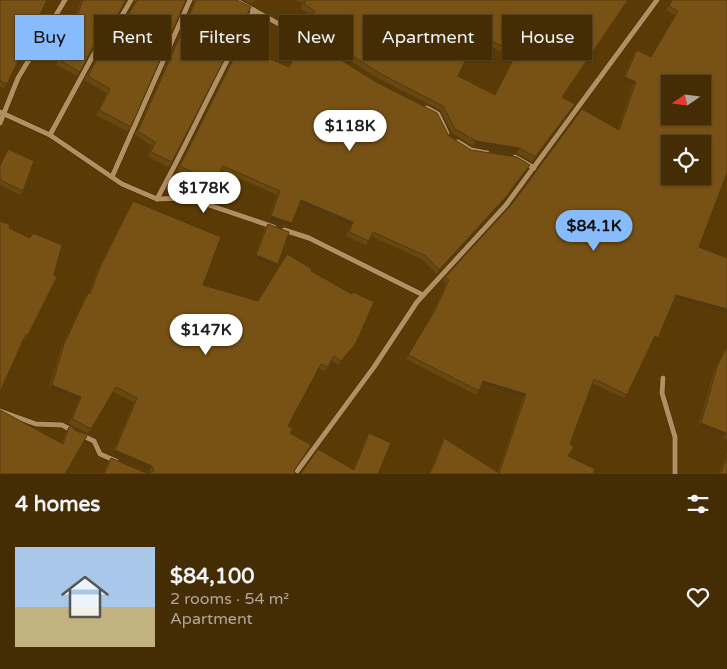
<!DOCTYPE html>
<meta charset="utf-8">
<style>
body{margin:0;font-family:"Varela Round",sans-serif;background:#4e3813;color:#f1f3f6;height:100vh;display:flex;flex-direction:column;font-size:19px;white-space:nowrap}
*{box-sizing:border-box;margin:0}
p{font-size:16px;color:#afa79a}
.icon{flex:none;width:28px;height:28px;fill:none;stroke:currentColor;stroke-width:2;stroke-linecap:round;stroke-linejoin:round}
.map{position:relative;height:474px;overflow:hidden}
.panel{display:flex;flex-direction:column;background:#442c04;flex:1}
.panel>*{flex:none}
.hud{position:absolute;left:15px;top:15px;width:698px;height:45px;display:flex;gap:10px}
.needle{width:32px;rotate:256deg}
.controls{position:absolute;left:661px;top:75px;display:grid;gap:10px}
.controls a{display:grid;place-items:center;width:50px;height:50px;border-radius:0px;background:#442c04;box-shadow:0 1px 4px #0004,0 0 0 1px #5c4826;font-size:25px}
.price{position:absolute;translate:-50% -42px;padding:0 11px;border-radius:18px;background:#fff;color:#222;font-size:16px;line-height:32px;filter:drop-shadow(0 1px 2px #0008)}
.price::after{content:'';position:absolute;left:50%;top:30px;width:15px;height:11px;margin-left:-8px;background:inherit;clip-path:polygon(0 0,100% 0,50% 100%)}
.price.selected{background:#87bbfb;color:#111}
ul{padding:0;list-style:none}
li{display:flex;align-items:center;gap:15px;height:125px;padding:0 15px}
li span{display:grid;place-items:center;flex:none;width:140px;height:100px;border-radius:0px;color:#555}
li>.icon{margin-inline-start:auto}
span .icon{width:60px;height:60px;fill:#fffc;stroke-width:1}
li b{font-size:21px}
h2{display:flex;justify-content:space-between;align-items:center;height:60px;padding:0 15px;font-size:21px}
.pill{padding:0 18px;border-radius:0px;background:#442c04;box-shadow:0 1px 4px #0004,0 0 0 1px #5c4826;font-size:18px;line-height:45px}
.pill.selected{background:#87bbfb;color:#111}
.map>svg:first-child{display:block}
</style>
<div class="map">
<svg width="727" height="474" viewBox="0 0 727 474">
<rect width="100%" height="100%" fill="#5a3b06"/>
<g fill="none" stroke-linecap="round" stroke-linejoin="round">
<defs>
<g id="minor">
<path d="M 235,0 L 312,42"/>
<path d="M 427,108 L 438,114 L 447,133"/>
<path d="M 0,112 L 50,135 L 122,184 L 157,199 L 188,198 L 274,227"/>
<path d="M 0,123 L 18,78 L 65,0"/>
<path d="M 50,135 L 96,50 L 110,36 L 131,0"/>
<path d="M 458,142 L 471,150 L 487,153"/>
<path d="M 515,157 L 534,168"/>
<path d="M 112,177 L 190,0"/>
<path d="M 157,199 C 191,137 219,72 254,10"/>
<path d="M 284,230 L 309,238 L 423,295"/>
<path d="M 663,378 L 662,393 L 675,437 L 675,474"/>
<path d="M 0,411 L 36,424 L 62,425 L 73,431"/>
<path d="M 81,435 L 94,441 L 100,454 L 116,461"/>
<path d="M 295,474 L 374,367 L 417,302 L 506,205 L 657,0"/>
</g>
</defs>
<use href="#minor" stroke="#3b2400" stroke-width="6"/>
<use href="#minor" stroke="#b28f60" stroke-width="5"/>
</g>
<g fill="#674712" fill-rule="evenodd">
<path d="M 0,0 L 7,84 L 4,88 L 0,87 Z"/>
<path d="M 81,0 L 126,0 L 106,33 L 94,46 L 77,76 L 56,65 Z"/>
<path d="M 134,0 L 186,0 L 131,127 L 127,131 L 96,115 L 107,93 L 84,80 L 100,53 L 103,48 L 116,35 L 135,2 Z"/>
<path d="M 194,0 L 237,0 L 172,162 L 169,167 L 148,157 L 152,146 L 135,135 L 194,2 Z"/>
<path d="M 244,0 L 255,0 L 252,4 Z"/>
<path d="M 296,0 L 628,0 L 562,97 L 575,104 L 532,162 L 517,153 L 473,146 L 452,133 L 440,110 L 378,78 L 303,31 L 312,16 L 300,8 L 303,3 ZM 476,38 L 513,59 L 495,94 L 458,76 Z"/>
<path d="M 672,0 L 727,0 L 699,247 L 727,314 L 675,299 L 656,341 L 653,340 L 627,395 L 624,398 L 592,383 L 570,444 L 568,456 L 593,474 L 429,474 L 432,467 L 442,442 L 444,438 L 498,472 L 523,398 L 481,385 L 479,391 L 476,395 L 406,359 L 431,316 L 446,284 L 443,280 L 445,277 L 618,129 L 633,85 L 622,81 L 634,54 L 637,50 L 651,57 L 675,15 L 666,10 Z"/>
<path d="M 240,46 L 449,136 L 503,202 L 437,274 L 423,260 L 371,236 L 366,245 L 346,236 L 350,226 L 299,204 L 290,227 L 268,220 L 277,195 L 221,170 L 216,183 L 213,186 L 177,170 L 238,49 Z"/>
<path d="M 8,149 L 23,191 L 20,195 L 0,185 L 0,165 Z"/>
<path d="M 133,201 L 203,285 L 258,301 L 311,271 L 353,347 L 338,365 L 331,360 L 325,371 L 318,368 L 288,426 L 290,433 L 294,471 L 297,474 L 353,469 L 366,438 L 369,433 L 378,474 L 103,474 L 108,462 L 111,458 L 148,474 L 150,473 L 149,470 L 112,454 L 134,402 L 113,392 L 88,433 L 69,424 L 78,401 L 49,389 L 61,348 L 85,297 L 88,293 L 89,293 L 97,271 L 130,206 Z"/>
<path d="M 268,224 L 275,267 L 254,258 L 265,228 Z"/>
<path d="M 9,228 L 30,238 L 33,233 L 28,335 L 25,340 L 23,339 Z"/>
<path d="M 727,345 L 727,445 L 721,442 L 723,437 L 698,427 L 714,371 Z"/>
<path d="M 69,427 L 65,474 L 62,443 L 66,432 Z"/>
<path d="M 727,453 L 727,474 L 719,474 Z"/>
</g>
<g fill="#54390f">
<path d="M 110,29 L 106,33 L 92,48 L 95,43 Z"/>
<path d="M 625,77 L 636,82 L 633,85 L 622,81 Z"/>
<path d="M 476,141 L 520,148 L 517,153 L 473,146 Z"/>
<path d="M 530,165 L 503,202 L 437,274 L 439,270 Z"/>
<path d="M 301,200 L 353,222 L 350,226 L 298,203 Z"/>
<path d="M 271,216 L 292,223 L 290,227 L 268,220 Z"/>
<path d="M 256,255 L 278,264 L 275,267 L 254,258 Z"/>
<path d="M 676,295 L 727,309 L 727,314 L 674,298 Z"/>
<path d="M 655,336 L 658,338 L 656,341 L 652,340 Z"/>
<path d="M 483,381 L 526,394 L 523,398 L 480,384 Z"/>
<path d="M 52,385 L 81,397 L 78,401 L 49,389 Z"/>
<path d="M 701,423 L 726,433 L 723,437 L 698,427 Z"/>
<path d="M 724,438 L 727,440 L 727,445 L 721,442 Z"/>
<path d="M 115,450 L 152,466 L 149,470 L 112,454 Z"/>
</g>
<g fill="#785215" stroke="#54390f" fill-rule="evenodd">
<path d="M 0,0 L 47,0 L 7,84 L 0,81 Z"/>
<path d="M 83,0 L 126,0 L 110,29 L 95,43 L 80,72 L 59,60 Z"/>
<path d="M 137,0 L 186,0 L 131,127 L 99,110 L 110,89 L 88,76 L 103,48 L 117,34 Z"/>
<path d="M 196,0 L 237,0 L 251,7 L 172,162 L 151,152 L 155,142 L 138,131 Z"/>
<path d="M 306,0 L 628,0 L 562,97 L 575,104 L 535,157 L 520,148 L 476,141 L 455,129 L 443,106 L 381,74 L 306,26 L 315,11 L 304,4 ZM 478,33 L 516,54 L 495,95 L 458,76 Z"/>
<path d="M 672,0 L 727,0 L 727,173 L 699,247 L 727,258 L 727,309 L 676,295 L 658,338 L 655,336 L 627,395 L 594,379 L 570,444 L 574,447 L 568,456 L 595,469 L 593,474 L 429,474 L 435,463 L 444,438 L 499,473 L 526,394 L 483,381 L 479,391 L 408,355 L 434,312 L 449,280 L 445,277 L 512,204 L 582,109 L 619,130 L 636,82 L 625,77 L 637,50 L 651,57 L 678,11 L 669,6 ZM 670,84 L 702,84 L 702,116 L 670,116 ZM 670,144 L 702,144 L 702,176 L 670,176 Z"/>
<path d="M 306,38 L 376,82 L 437,113 L 449,136 L 471,150 L 517,157 L 530,165 L 505,198 L 439,270 L 426,256 L 373,232 L 369,241 L 349,232 L 353,222 L 301,200 L 292,223 L 271,216 L 280,191 L 223,166 L 216,183 L 180,166 L 240,46 L 289,67 Z"/>
<path d="M 8,149 L 34,161 L 23,191 L 0,180 L 0,166 Z"/>
<path d="M 133,201 L 221,237 L 203,285 L 258,301 L 287,254 L 312,269 L 311,271 L 352,294 L 353,292 L 374,302 L 356,343 L 341,361 L 334,356 L 328,367 L 321,364 L 288,426 L 293,428 L 290,433 L 311,445 L 294,471 L 297,474 L 301,473 L 318,449 L 354,470 L 369,433 L 391,443 L 378,474 L 104,474 L 111,458 L 148,474 L 154,471 L 152,466 L 115,450 L 137,398 L 116,387 L 91,429 L 72,419 L 81,397 L 52,385 L 64,344 L 88,293 L 90,294 L 100,267 Z"/>
<path d="M 0,221 L 10,225 L 9,228 L 30,238 L 33,233 L 62,245 L 54,275 L 57,277 L 28,335 L 26,334 L 0,392 Z"/>
<path d="M 268,224 L 289,232 L 278,264 L 256,255 Z"/>
<path d="M 727,346 L 727,440 L 724,438 L 726,433 L 701,423 L 717,367 Z"/>
<path d="M 0,410 L 63,444 L 69,427 L 87,436 L 65,474 L 0,474 Z"/>
<path d="M 727,456 L 727,474 L 721,474 Z"/>
</g>
</svg>
<div class="controls">
<a><svg class="needle" viewBox="-14 -14 28 28"><path d="M0-13l5 13h-10z" fill="#e53935"/><path d="M0 13l5-13h-10z" fill="#afa79a"/></svg></a>
<a><svg class="icon" aria-label="locate" viewBox="0 0 24 24"><circle cx="12" cy="12" r="6"/><path d="M12 2v4M12 18v4M2 12h4M18 12h4"/></svg></a>
</div>
<b class="price" style="left:350px;top:152px">$118K</b>
<b class="price" style="left:204px;top:214px">$178K</b>
<b class="price selected" style="left:594px;top:252px">$84.1K</b>
<b class="price" style="left:206px;top:356px">$147K</b>
<div class="hud">
<a class="pill selected">Buy</a>
<a class="pill">Rent</a>
<a class="pill">Filters</a>
<a class="pill">New</a>
<a class="pill">Apartment</a>
<a class="pill">House</a>
</div>
</div>
<section class="panel">
<h2>4 homes<svg class="icon" aria-label="filters" viewBox="0 0 24 24"><path d="M4 7h16M4 17h16"/><circle cx="9" cy="7" r="2"/><circle cx="15" cy="17" r="2"/></svg></h2>
<ul>
<li><span style="background:linear-gradient(#a9c7e8 60%,#c2b280 0)"><svg class="icon" aria-label="home" viewBox="0 0 24 24"><path d="M3 11l9-7 9 7M6 9v11h12V9"/></svg></span><div><b>$84,100</b><p>2 rooms · 54 m²</p><p>Apartment</p></div><svg class="icon" aria-label="heart" viewBox="0 0 24 24"><path d="M12 20l-8-8c-3-5 5-10 8-4 3-6 11-1 8 4z"/></svg></li>
</ul>
</section>
